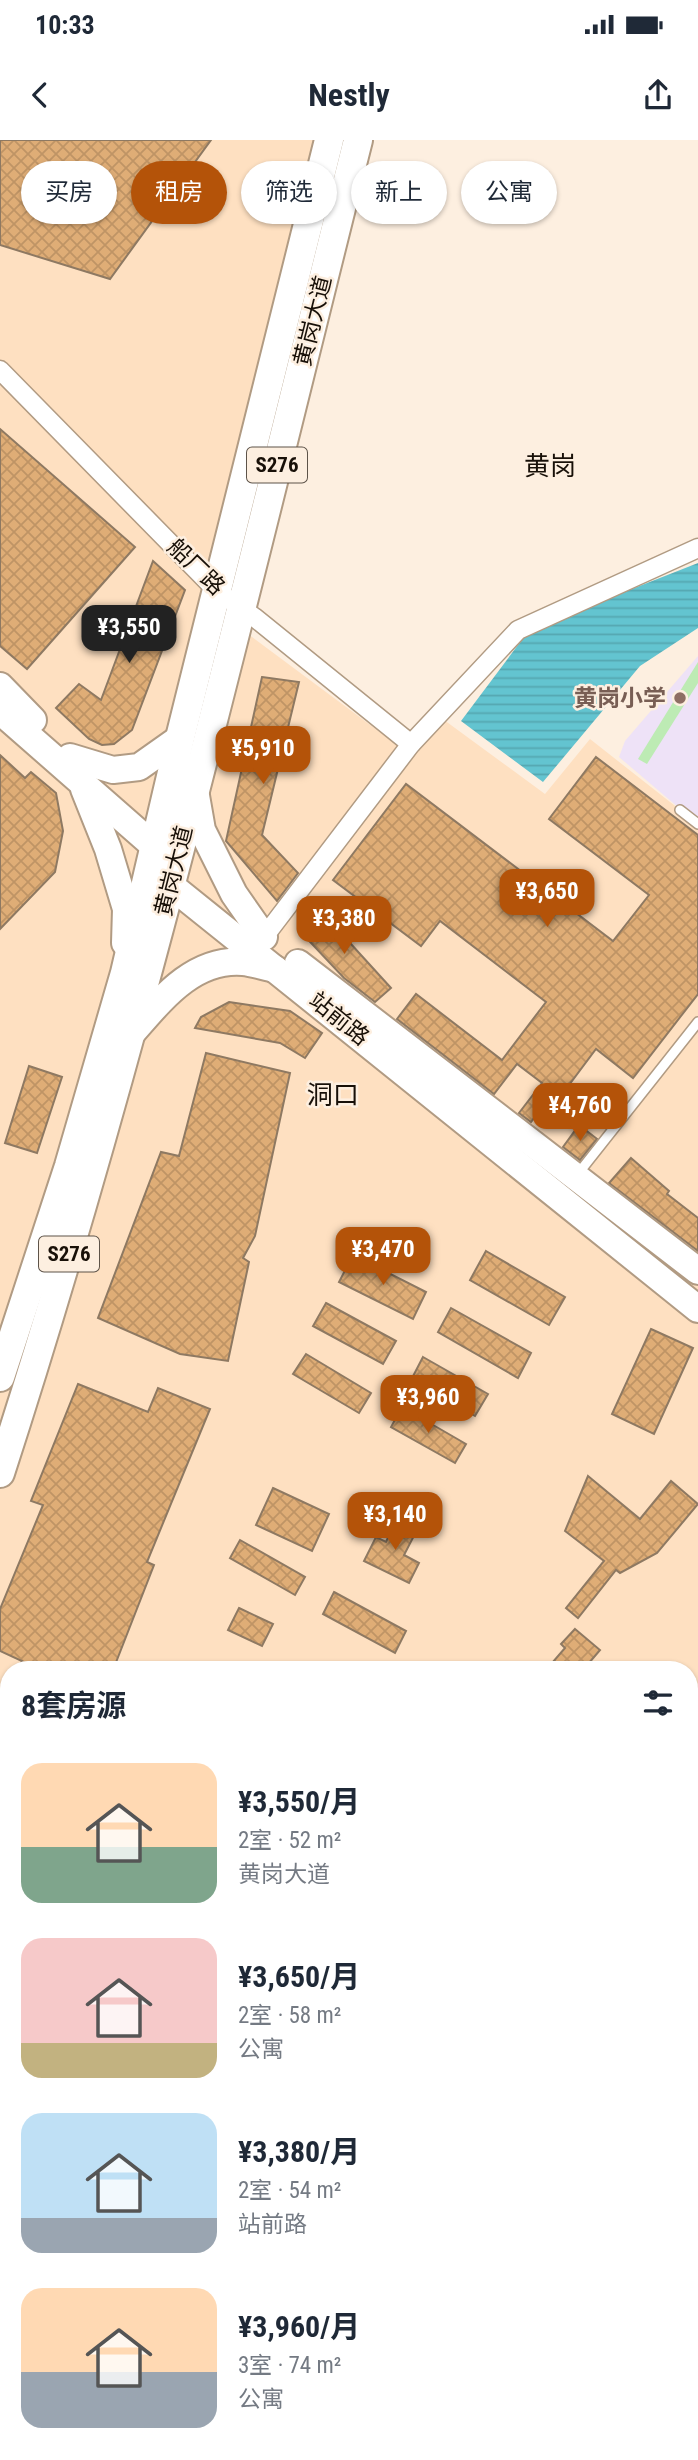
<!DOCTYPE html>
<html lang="zh">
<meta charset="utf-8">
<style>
body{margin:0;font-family:"Roboto Condensed","Noto Sans SC",sans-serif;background:#f2f2f3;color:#1f2937;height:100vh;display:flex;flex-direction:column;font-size:26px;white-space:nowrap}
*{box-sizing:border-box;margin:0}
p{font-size:23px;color:#747a83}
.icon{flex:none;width:38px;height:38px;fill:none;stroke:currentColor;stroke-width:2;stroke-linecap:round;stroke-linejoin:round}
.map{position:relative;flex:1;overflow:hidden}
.panel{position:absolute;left:0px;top:1521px;width:698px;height:800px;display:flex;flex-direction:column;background:#fff;border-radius:28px 28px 0 0;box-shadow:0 2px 5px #0004}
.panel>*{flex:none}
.hud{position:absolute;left:21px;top:21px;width:656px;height:63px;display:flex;gap:14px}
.price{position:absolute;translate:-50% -60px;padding:0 16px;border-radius:14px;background:#b45309;color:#fff;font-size:23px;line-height:46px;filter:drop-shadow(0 2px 4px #0008)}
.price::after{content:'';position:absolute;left:50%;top:42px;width:21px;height:16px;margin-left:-10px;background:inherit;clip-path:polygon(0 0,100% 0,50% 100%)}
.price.active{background:#222;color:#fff}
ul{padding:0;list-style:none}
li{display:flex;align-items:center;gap:21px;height:175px;padding:0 21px}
li span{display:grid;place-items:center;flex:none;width:196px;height:140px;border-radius:21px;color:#555}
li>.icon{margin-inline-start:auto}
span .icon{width:84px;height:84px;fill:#fffc;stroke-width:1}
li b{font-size:30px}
h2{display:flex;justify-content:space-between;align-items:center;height:84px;padding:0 21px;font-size:30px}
.pill{padding:0 24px;border-radius:32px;background:#fff;box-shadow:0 2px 5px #0004;font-size:24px;line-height:63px}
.pill.active{background:#b45309;color:#fff}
.status{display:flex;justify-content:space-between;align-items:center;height:49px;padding:0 35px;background:#fff;direction:ltr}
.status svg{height:19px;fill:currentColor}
header{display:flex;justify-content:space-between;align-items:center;height:91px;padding:0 21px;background:#fff;font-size:32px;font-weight:700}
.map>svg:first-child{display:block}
</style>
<div class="status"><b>10:33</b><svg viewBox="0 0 49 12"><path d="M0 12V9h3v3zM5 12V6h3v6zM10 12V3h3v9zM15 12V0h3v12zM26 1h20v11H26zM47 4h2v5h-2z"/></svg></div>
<header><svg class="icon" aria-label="back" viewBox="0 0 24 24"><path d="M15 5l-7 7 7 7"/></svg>Nestly<svg class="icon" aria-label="share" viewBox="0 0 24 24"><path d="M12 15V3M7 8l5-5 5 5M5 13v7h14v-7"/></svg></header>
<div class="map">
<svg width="698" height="2320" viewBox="0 0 698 2320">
<defs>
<pattern id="water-rules" width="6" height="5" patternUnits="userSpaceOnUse" patternTransform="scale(1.75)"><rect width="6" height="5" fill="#63c4d0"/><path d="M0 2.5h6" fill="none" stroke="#55a7b1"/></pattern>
<pattern id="building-cross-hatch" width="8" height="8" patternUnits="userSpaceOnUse" patternTransform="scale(1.75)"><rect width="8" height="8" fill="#dfad76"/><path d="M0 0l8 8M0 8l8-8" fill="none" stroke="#bf9465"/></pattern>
</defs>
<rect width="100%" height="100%" fill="#fdefe0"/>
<path fill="#fee0c1" d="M 0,0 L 365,0 L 244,491 L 408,613 L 440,577 L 545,654 L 590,599 L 698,684 L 698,2320 L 157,2320 L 165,2312 L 690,2312 L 690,1530 L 9,1530 L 9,1822 L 0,1794 Z"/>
<path fill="#eee2f7" d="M 698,516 L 698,684 L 619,617 L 625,601 Z"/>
<g fill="#bdebb4">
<path d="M 698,522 L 698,543 L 647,624 L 638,619 Z"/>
<path d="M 9,1825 L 9,2312 L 127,2312 L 119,2320 L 0,2320 L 0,1833 Z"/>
</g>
<path fill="url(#water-rules)" d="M 698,423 L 698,488 L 640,526 L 543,642 L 461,581 L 530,489 Z"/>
<g fill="url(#building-cross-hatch)" stroke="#8e7962" stroke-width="2">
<path d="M 0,0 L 211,0 L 110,139 L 0,105 Z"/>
<path d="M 0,289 L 135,407 L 27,529 L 0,506 Z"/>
<path d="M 153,421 L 185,450 L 132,590 L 114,604 L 102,605 L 89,599 L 56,568 L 79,544 L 101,560 Z"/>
<path d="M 262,537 L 299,542 L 262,695 L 298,733 L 277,761 L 226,701 Z"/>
<path d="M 0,615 L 25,638 L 31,632 L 56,653 L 63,691 L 55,732 L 0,789 Z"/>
<path d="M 596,617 L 698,695 L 698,854 L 633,938 L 596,909 L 560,957 L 554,952 L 531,982 L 519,973 L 542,943 L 517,924 L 494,954 L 397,879 L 416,854 L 502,920 L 546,862 L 440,781 L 421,806 L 333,740 L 406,644 L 613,801 L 649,755 L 549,679 Z"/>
<path d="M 320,770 L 391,848 L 375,862 L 344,838 L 298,789 Z"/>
<path d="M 229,862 L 290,871 L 322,893 L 305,918 L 280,903 L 195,888 L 201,877 Z"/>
<path d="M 206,913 L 290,933 L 255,1096 L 243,1118 L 249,1122 L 228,1221 L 180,1214 L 98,1178 L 161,1012 L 179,1016 Z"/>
<path d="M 29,926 L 62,937 L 37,1013 L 5,1003 Z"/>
<path d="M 579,985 L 597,999 L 580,1020 L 563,1007 Z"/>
<path d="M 631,1018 L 669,1051 L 667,1054 L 698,1078 L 698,1111 L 609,1043 Z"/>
<path d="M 486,1111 L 565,1157 L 549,1185 L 470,1140 Z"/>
<path d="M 353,1115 L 426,1152 L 413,1179 L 339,1142 Z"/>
<path d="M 326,1163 L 396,1201 L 383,1224 L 313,1186 Z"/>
<path d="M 451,1168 L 531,1213 L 518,1238 L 438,1192 Z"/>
<path d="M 651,1189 L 693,1208 L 654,1294 L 612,1274 Z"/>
<path d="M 306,1214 L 371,1253 L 359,1273 L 293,1234 Z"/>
<path d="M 423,1217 L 488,1254 L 475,1276 L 411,1240 Z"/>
<path d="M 78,1244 L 148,1272 L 158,1248 L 210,1269 L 147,1422 L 154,1425 L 113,1530 L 19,1530 L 22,1521 L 0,1511 L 0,1469 L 43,1365 L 31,1361 Z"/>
<path d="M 402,1267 L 466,1304 L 455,1323 L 391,1287 Z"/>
<path d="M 588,1336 L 640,1379 L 671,1341 L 698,1364 L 657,1413 L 620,1433 L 616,1430 L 578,1478 L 566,1468 L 604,1421 L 565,1391 Z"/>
<path d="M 273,1348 L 329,1374 L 312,1411 L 256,1385 Z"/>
<path d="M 397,1378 L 418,1388 L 404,1415 L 419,1423 L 409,1443 L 364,1421 L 376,1397 L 386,1402 Z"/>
<path d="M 240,1400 L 305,1437 L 295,1455 L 230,1418 Z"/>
<path d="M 334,1452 L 406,1491 L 395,1513 L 323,1474 Z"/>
<path d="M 239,1468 L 273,1484 L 262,1506 L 228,1490 Z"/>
<path d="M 575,1489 L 600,1510 L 583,1530 L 546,1530 L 565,1508 L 561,1504 Z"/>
</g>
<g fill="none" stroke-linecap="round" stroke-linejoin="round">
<defs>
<g id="lane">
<path d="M 680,670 L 698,684"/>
<path d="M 577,1035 L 698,882"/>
</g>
<g id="street">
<path d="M 0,230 L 217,451 L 254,477 L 411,604"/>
<path d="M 264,797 L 411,604 L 518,490 L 698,408"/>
<path d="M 690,2001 L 698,2004"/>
</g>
<g id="secondary">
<path d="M 0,546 L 33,580"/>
<path d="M 0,571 L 154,706 L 170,745 L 698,1169"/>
<path d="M 70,617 L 113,630 L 139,627 L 180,598"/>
<path d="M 84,649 L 108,709 L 126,769 L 125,803"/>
<path d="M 195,650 L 202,690 L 234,754 L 264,797"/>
<path d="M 298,823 L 698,1131"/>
<path d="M 132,893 C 161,860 193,818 243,822 C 253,823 265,827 275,829"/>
<path d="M 690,1926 L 698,1920"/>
<path d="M 340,2312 L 343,2320"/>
<path d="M 391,2312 L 393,2320"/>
<path d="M 270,2320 L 278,2312"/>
</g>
<g id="primary">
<path d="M 0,1237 L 69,1026 L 125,833 L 180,598 L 329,0"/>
<path d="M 0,1333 C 142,895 246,446 358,0"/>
</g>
<g id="highway">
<path d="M 0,1819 L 9,1824"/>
<path d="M 0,1858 L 9,1863"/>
<path d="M 690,2121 L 698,2124"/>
<path d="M 690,2162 L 698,2165"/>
</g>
</defs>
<use href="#lane" stroke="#b19b83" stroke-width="12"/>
<use href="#street" stroke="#b19b83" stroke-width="21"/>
<use href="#secondary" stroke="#b19b83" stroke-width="30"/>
<use href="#primary" stroke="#b19b83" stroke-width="32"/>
<use href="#highway" stroke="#b19b83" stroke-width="37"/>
<use href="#lane" stroke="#fff" stroke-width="9"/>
<use href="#street" stroke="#fff" stroke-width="18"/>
<use href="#secondary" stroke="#fff" stroke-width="26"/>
<use href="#primary" stroke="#fff" stroke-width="28"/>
<use href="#highway" stroke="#fff" stroke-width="33"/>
<g stroke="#594f45" stroke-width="5" stroke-dasharray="10 5" stroke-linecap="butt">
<path d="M 690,1653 L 698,1644"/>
<path d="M 106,2320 L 113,2312"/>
</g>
</g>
<circle fill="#8d6e63" stroke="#fdefe0" stroke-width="2.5" cx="680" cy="558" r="7"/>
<g text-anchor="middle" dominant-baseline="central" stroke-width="5" stroke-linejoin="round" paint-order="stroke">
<g fill="#fdefe0" stroke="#5d5349" stroke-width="2">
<rect x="247" y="307.5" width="60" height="35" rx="5"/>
<rect x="39" y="1096.5" width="60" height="35" rx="5"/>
</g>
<g font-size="21" font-weight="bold" fill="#181008">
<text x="277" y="325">S276</text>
<text x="69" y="1114">S276</text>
</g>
<g font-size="23" fill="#181008" stroke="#fdefe0">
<text transform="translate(313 181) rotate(-76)">黄岗大道</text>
<text transform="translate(196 427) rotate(44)">船厂路</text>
<text transform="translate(174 731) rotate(-76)">黄岗大道</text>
<text transform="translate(339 879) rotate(39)">站前路</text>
</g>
<g font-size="23" font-weight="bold" fill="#785e54" stroke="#fdefe0" text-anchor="end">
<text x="666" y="558">黄岗小学</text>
</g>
<g font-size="26" fill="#181008" stroke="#fdefe0">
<text x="550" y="326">黄岗</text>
<text x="333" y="955">洞口</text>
</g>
</g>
</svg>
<b class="price active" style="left:129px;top:525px">¥3,550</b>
<b class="price" style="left:263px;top:646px">¥5,910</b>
<b class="price" style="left:547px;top:789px">¥3,650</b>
<b class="price" style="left:344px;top:816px">¥3,380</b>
<b class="price" style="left:580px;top:1003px">¥4,760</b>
<b class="price" style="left:383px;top:1147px">¥3,470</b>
<b class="price" style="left:428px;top:1295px">¥3,960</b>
<b class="price" style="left:395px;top:1412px">¥3,140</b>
<div class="hud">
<a class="pill">买房</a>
<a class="pill active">租房</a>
<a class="pill">筛选</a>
<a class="pill">新上</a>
<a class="pill">公寓</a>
</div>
<section class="panel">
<h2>8套房源<svg class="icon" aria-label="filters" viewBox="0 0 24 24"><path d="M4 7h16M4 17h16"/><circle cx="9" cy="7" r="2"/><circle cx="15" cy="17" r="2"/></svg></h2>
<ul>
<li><span style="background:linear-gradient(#ffd9b3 60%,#7fa58c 0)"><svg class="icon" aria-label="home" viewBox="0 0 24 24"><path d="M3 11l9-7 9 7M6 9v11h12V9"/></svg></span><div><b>¥3,550/月</b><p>2室 · 52 m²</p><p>黄岗大道</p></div></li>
<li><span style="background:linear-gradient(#f6c9c9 75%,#c2b280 0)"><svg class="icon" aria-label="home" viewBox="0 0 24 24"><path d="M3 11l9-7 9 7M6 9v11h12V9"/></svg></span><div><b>¥3,650/月</b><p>2室 · 58 m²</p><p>公寓</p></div></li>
<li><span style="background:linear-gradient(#bfe0f5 75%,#9aa5b1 0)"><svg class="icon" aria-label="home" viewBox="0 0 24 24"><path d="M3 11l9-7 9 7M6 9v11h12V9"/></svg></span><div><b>¥3,380/月</b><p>2室 · 54 m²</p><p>站前路</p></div></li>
<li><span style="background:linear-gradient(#ffd9b3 60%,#9aa5b1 0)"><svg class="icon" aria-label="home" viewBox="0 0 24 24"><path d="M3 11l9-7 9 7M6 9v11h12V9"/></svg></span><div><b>¥3,960/月</b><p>3室 · 74 m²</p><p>公寓</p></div></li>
</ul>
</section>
</div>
